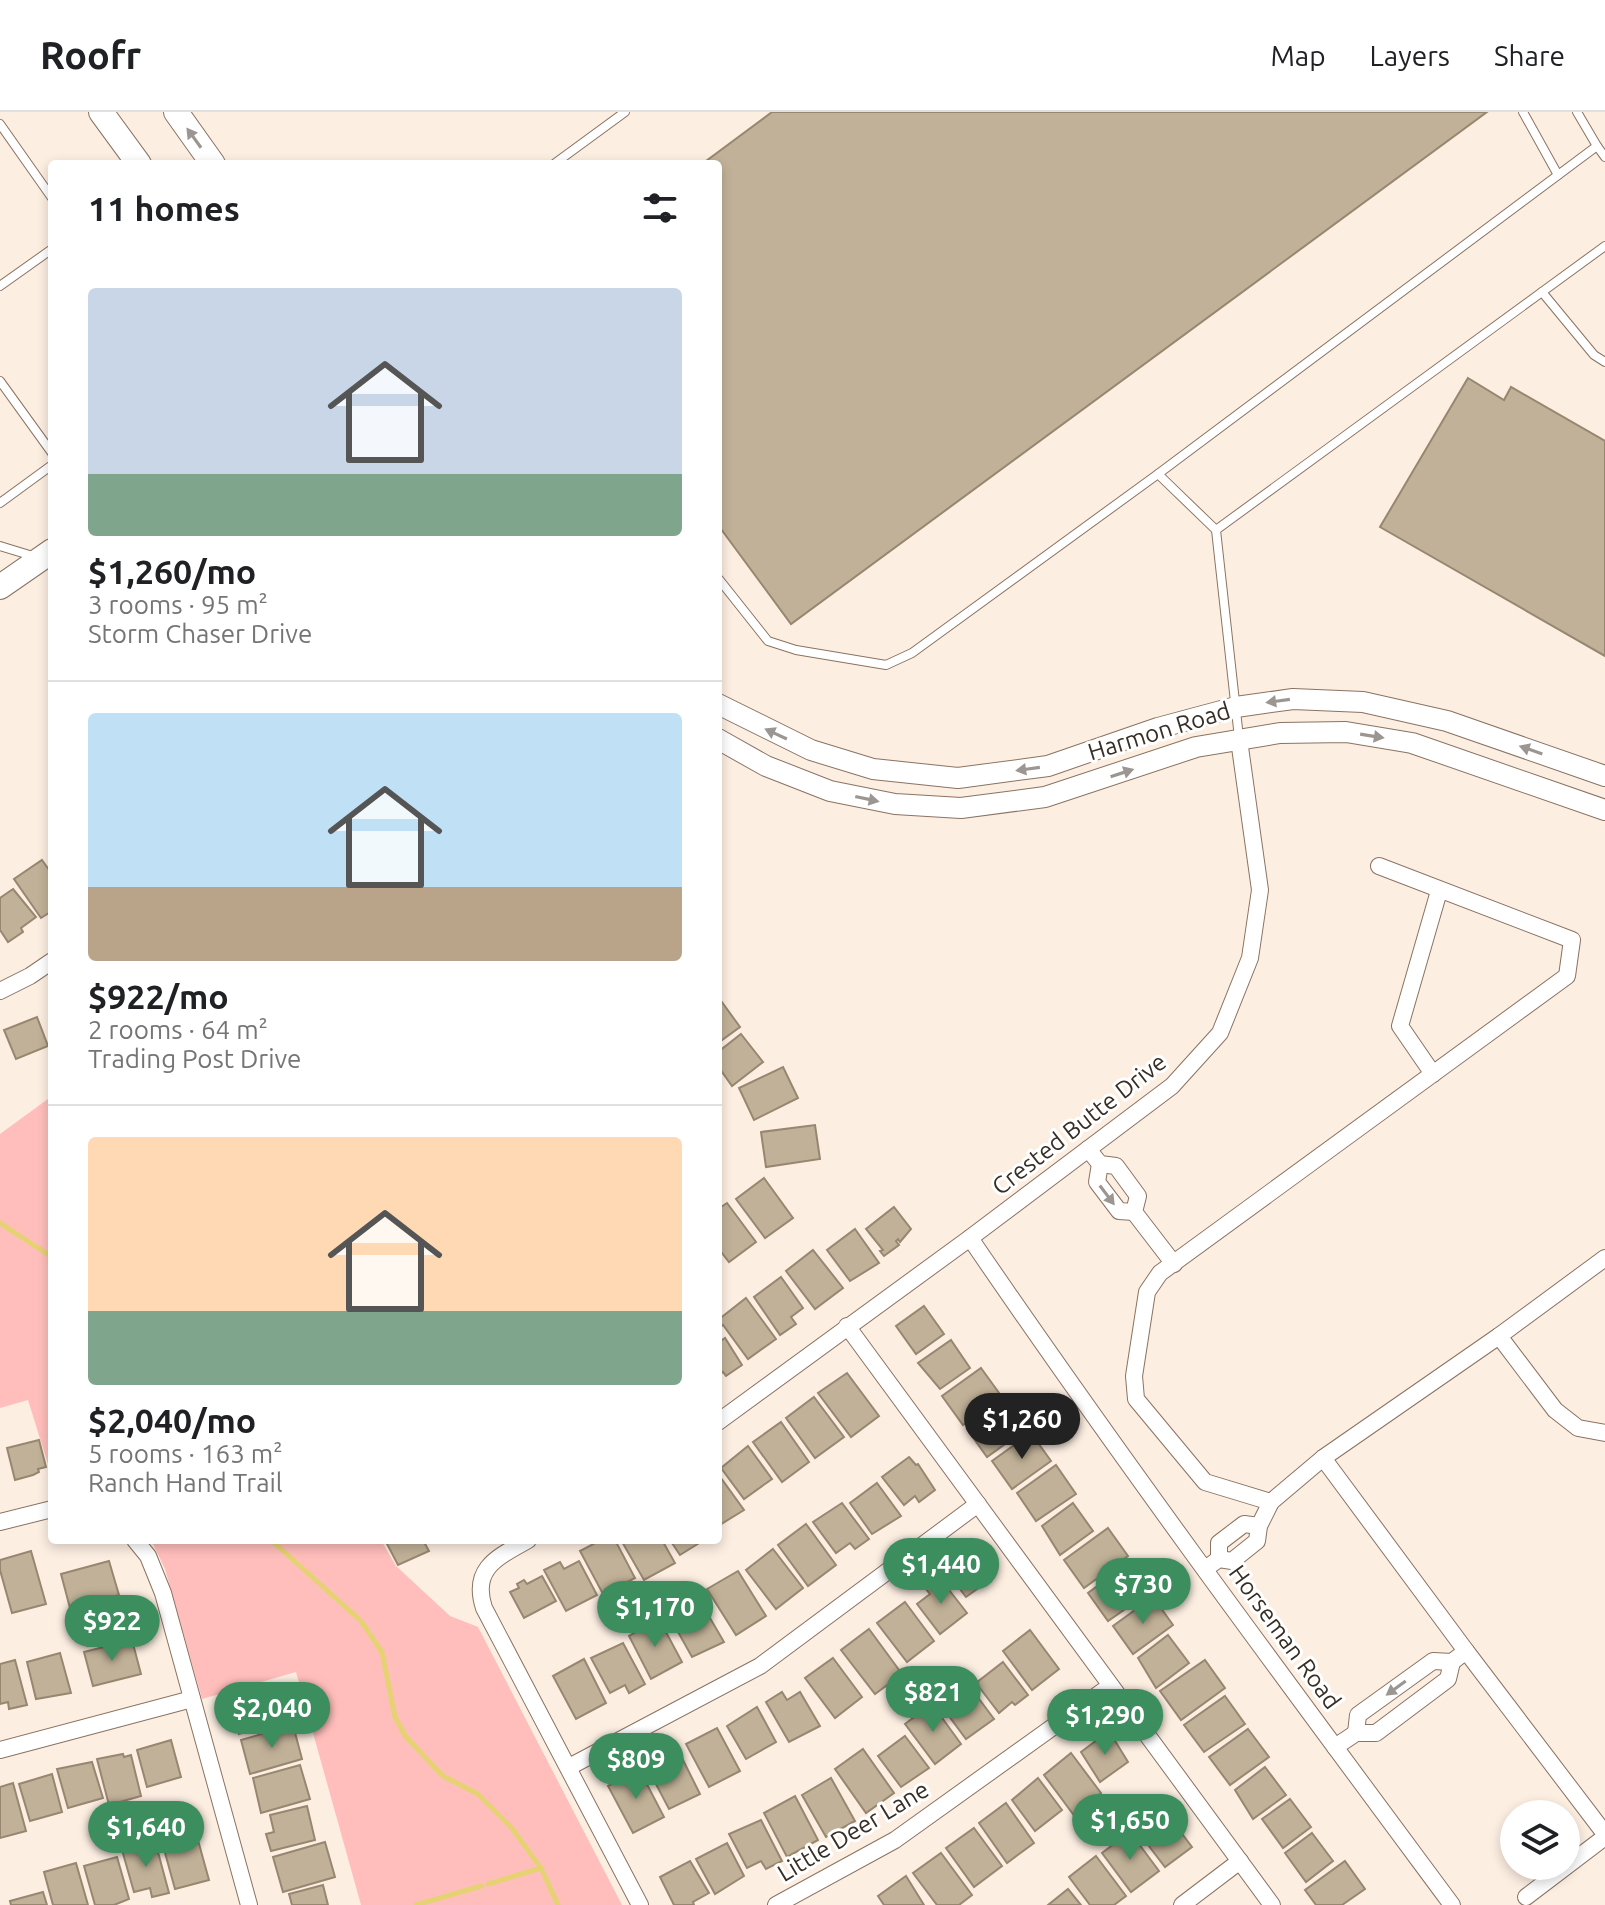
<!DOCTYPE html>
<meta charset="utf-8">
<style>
body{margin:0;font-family:Ubuntu,sans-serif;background:#f2f2f2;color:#202124;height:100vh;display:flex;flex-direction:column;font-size:30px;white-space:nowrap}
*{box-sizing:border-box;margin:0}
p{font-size:26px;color:#757577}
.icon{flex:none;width:44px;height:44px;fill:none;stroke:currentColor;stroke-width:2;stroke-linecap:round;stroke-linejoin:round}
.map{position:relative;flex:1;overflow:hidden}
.panel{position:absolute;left:48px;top:48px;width:674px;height:1384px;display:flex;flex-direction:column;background:#fff;border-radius:8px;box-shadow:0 4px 12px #0003}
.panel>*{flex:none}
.buttons{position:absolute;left:1500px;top:1688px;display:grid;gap:16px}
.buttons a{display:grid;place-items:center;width:80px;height:80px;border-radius:50%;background:#fff;box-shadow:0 4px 12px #0003;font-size:40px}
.price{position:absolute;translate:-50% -68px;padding:0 18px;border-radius:28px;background:#3c8e5f;color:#fff;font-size:26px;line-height:52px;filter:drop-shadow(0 2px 4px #0008)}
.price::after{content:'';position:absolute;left:50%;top:48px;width:24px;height:18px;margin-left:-12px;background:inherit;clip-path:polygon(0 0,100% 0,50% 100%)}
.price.on{background:#222;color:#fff}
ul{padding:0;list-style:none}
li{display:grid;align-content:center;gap:16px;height:424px;padding:0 40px}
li+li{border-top:2px solid #e0e0e0}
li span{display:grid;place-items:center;height:248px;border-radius:8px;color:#555}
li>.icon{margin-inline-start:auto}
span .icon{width:144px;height:144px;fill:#fffc;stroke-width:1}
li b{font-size:34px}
h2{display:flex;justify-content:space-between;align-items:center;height:96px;padding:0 40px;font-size:34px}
header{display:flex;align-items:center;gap:48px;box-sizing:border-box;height:112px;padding:0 40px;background:#fff;border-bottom:2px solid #e0e0e0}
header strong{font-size:38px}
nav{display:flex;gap:44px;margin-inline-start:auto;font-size:28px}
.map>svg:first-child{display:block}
</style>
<header>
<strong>Roofr</strong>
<nav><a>Map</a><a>Layers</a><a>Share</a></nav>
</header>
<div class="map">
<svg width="1605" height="1793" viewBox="0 0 1605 1793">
<rect width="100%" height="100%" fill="#fdeee2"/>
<g fill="#ffbebb">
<path d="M 52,984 L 52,1365 L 28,1288 L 0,1296 L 0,1022 Z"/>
<path d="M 151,1428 L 381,1428 L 396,1454 L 450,1504 L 478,1515 L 622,1793 L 361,1793 L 296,1560 L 202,1587 L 165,1457 Z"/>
</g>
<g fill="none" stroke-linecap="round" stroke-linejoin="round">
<g stroke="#e5d272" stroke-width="5">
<path d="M 0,1111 L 52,1145"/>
<path d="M 271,1428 L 361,1509 L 382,1540 L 395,1605 L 406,1625 L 443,1664 L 478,1682 L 511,1715 L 541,1756 L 558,1793"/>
<path d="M 488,1772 L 541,1756"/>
<path d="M 416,1793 L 481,1774"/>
</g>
</g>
<g fill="#c1b198" stroke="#978770" stroke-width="2">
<path d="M 772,0 L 1487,0 L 791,512 L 718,413 L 718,52 L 702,52 Z"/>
<path d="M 1468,266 L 1504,288 L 1511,275 L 1605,329 L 1605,544 L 1380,415 Z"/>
<path d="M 42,748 L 52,762 L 52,799 L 41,806 L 14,767 Z"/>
<path d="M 13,777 L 36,805 L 21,816 L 23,820 L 8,830 L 0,818 L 0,786 Z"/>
<path d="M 719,886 L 740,915 L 718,931 L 718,887 Z"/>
<path d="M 37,905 L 48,934 L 16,947 L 4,918 Z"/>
<path d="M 741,922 L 763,950 L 732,974 L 722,960 L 718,963 L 718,940 Z"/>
<path d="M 783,955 L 798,986 L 754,1008 L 739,976 Z"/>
<path d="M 815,1013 L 820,1047 L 766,1055 L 761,1020 Z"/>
<path d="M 764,1066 L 793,1106 L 765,1126 L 736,1087 Z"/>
<path d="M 727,1091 L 756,1130 L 729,1150 L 718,1136 L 718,1097 Z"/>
<path d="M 894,1095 L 911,1117 L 900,1130 L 898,1127 L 896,1129 L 899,1133 L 884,1144 L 880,1139 L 883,1138 L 866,1117 Z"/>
<path d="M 855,1117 L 879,1151 L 850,1169 L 827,1138 Z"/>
<path d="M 813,1138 L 843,1176 L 815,1197 L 786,1159 Z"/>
<path d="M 781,1165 L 803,1196 L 791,1205 L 796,1212 L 780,1223 L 754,1185 Z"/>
<path d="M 746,1186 L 776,1227 L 748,1247 L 723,1213 L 718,1217 L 718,1208 Z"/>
<path d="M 924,1194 L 944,1222 L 916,1242 L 896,1214 Z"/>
<path d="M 718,1222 L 722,1228 L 725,1226 L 742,1253 L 726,1264 L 723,1260 L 718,1264 Z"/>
<path d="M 951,1228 L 970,1256 L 940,1277 L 918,1251 Z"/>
<path d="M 981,1256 L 1002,1285 L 963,1313 L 942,1284 Z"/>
<path d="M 847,1261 L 879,1304 L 851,1325 L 818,1281 Z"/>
<path d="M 814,1285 L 844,1325 L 815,1346 L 786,1306 Z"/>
<path d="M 1006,1289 L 1026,1317 L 987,1345 L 967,1317 Z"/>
<path d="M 781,1310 L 809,1350 L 782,1370 L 753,1330 Z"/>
<path d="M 1031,1321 L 1051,1349 L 1012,1377 L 992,1349 Z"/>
<path d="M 39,1328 L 46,1355 L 38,1357 L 39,1360 L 33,1363 L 15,1368 L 7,1336 Z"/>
<path d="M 748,1334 L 772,1367 L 744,1387 L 721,1356 Z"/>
<path d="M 909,1345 L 916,1353 L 918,1352 L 935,1378 L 919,1390 L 915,1384 L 904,1393 L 882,1365 Z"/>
<path d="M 1056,1353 L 1076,1382 L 1036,1409 L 1017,1381 Z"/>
<path d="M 721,1366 L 744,1398 L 718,1414 L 718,1368 Z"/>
<path d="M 877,1371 L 901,1404 L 872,1422 L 850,1391 Z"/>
<path d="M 842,1391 L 869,1427 L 855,1437 L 850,1431 L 836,1441 L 813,1410 Z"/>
<path d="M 1073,1391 L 1093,1419 L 1060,1443 L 1042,1414 Z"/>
<path d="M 806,1412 L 836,1453 L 808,1474 L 778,1433 Z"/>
<path d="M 1108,1416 L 1128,1444 L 1084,1476 L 1064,1448 Z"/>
<path d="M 385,1428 L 423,1428 L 429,1439 L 398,1453 Z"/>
<path d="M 601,1428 L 615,1428 L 635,1466 L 603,1482 L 580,1439 Z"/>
<path d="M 621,1428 L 662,1428 L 675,1451 L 644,1468 Z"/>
<path d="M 670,1428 L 704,1428 L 680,1443 Z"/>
<path d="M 773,1437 L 803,1476 L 776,1497 L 746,1458 Z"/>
<path d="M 31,1439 L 46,1492 L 12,1501 L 0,1458 L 0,1448 Z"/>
<path d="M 977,1442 L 994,1465 L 966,1485 L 949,1463 L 962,1453 L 960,1450 Z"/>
<path d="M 109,1449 L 119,1483 L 70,1496 L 61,1462 Z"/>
<path d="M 579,1449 L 597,1483 L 566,1499 L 544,1458 L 560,1450 L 564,1457 Z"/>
<path d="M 1127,1452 L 1148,1481 L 1108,1509 L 1088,1481 Z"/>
<path d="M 738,1459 L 766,1504 L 736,1523 L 707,1477 Z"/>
<path d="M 542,1464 L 556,1489 L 524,1506 L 510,1480 L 519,1476 L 517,1472 L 524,1468 L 527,1472 Z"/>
<path d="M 939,1465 L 967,1501 L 940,1522 L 917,1492 L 930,1482 L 925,1476 Z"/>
<path d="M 1153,1485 L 1173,1513 L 1133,1542 L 1113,1514 Z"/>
<path d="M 126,1487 L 135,1521 L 88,1534 L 79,1500 Z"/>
<path d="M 905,1490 L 934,1529 L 907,1550 L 877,1511 Z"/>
<path d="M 703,1494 L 724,1530 L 692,1545 L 673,1511 Z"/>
<path d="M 659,1507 L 682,1550 L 651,1567 L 629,1524 Z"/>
<path d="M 869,1517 L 902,1562 L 875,1582 L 841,1538 Z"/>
<path d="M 1030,1518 L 1059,1557 L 1032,1578 L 1003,1539 Z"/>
<path d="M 1168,1523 L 1189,1551 L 1156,1576 L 1138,1546 Z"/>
<path d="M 132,1528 L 141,1562 L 93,1574 L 84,1540 Z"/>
<path d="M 623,1531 L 645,1572 L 629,1581 L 625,1573 L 610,1581 L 591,1546 Z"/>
<path d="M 60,1541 L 71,1581 L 36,1587 L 27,1550 Z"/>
<path d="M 833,1546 L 862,1585 L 835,1606 L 805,1566 Z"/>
<path d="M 584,1547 L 606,1591 L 576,1607 L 553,1564 Z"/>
<path d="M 15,1548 L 27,1593 L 9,1597 L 8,1590 L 0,1592 L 0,1552 Z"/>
<path d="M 1205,1548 L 1225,1576 L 1181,1608 L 1160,1579 Z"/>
<path d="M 1003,1550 L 1028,1583 L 1015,1593 L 1012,1590 L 999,1601 L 976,1571 Z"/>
<path d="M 965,1568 L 994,1607 L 966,1627 L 937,1588 Z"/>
<path d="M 278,1573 L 285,1598 L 291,1597 L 294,1605 L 239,1622 L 231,1587 Z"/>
<path d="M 782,1580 L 787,1588 L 800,1580 L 820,1614 L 789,1630 L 766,1590 Z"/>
<path d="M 1225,1584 L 1245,1612 L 1204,1640 L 1184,1613 Z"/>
<path d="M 932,1592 L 961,1632 L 935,1652 L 905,1612 Z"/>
<path d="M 757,1595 L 776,1630 L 746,1647 L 727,1614 Z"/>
<path d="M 293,1613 L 302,1647 L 250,1662 L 241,1628 Z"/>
<path d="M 717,1616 L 740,1659 L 709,1675 L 686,1632 Z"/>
<path d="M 1248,1617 L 1269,1645 L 1230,1673 L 1209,1645 Z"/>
<path d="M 1109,1619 L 1128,1650 L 1100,1670 L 1081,1640 Z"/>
<path d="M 905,1624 L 929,1656 L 901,1675 L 878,1644 Z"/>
<path d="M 171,1628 L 181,1665 L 147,1675 L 137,1638 Z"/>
<path d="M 863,1637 L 894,1681 L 866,1701 L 835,1657 Z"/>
<path d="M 678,1638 L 700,1682 L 669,1697 L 646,1653 Z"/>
<path d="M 1071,1641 L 1101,1681 L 1073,1702 L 1044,1663 Z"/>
<path d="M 123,1642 L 124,1645 L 131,1643 L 141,1684 L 109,1693 L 97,1647 Z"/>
<path d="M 92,1650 L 103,1686 L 68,1696 L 57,1657 Z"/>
<path d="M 300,1653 L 310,1687 L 261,1701 L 253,1666 Z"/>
<path d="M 1265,1655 L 1286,1683 L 1253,1707 L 1235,1678 Z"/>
<path d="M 639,1657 L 664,1705 L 633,1721 L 608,1674 Z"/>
<path d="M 52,1662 L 62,1700 L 30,1709 L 19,1672 Z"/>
<path d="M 831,1666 L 855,1709 L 826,1725 L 802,1683 Z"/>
<path d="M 1038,1666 L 1062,1698 L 1035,1719 L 1012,1688 Z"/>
<path d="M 13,1671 L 26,1719 L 0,1726 L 0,1675 Z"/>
<path d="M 795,1684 L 818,1728 L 787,1745 L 764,1701 Z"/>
<path d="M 1290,1687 L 1311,1715 L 1283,1736 L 1262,1707 Z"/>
<path d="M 1006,1691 L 1034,1731 L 1007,1751 L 979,1711 Z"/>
<path d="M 1159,1691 L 1192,1735 L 1165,1755 L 1132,1712 Z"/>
<path d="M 307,1694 L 315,1728 L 271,1739 L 266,1722 L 274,1720 L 270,1703 Z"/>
<path d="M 761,1708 L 782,1749 L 766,1757 L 761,1749 L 747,1756 L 729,1722 Z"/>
<path d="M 974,1716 L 1002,1754 L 974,1775 L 946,1736 Z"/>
<path d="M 1130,1720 L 1159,1759 L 1131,1780 L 1102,1741 Z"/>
<path d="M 196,1721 L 209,1768 L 175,1777 L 162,1730 Z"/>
<path d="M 1312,1721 L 1333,1749 L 1306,1770 L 1285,1741 Z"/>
<path d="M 155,1729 L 169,1781 L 152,1785 L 150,1776 L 134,1780 L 122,1738 Z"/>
<path d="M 325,1730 L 335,1765 L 283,1780 L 273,1745 Z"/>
<path d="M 727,1731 L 744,1764 L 715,1782 L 696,1747 Z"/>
<path d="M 941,1741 L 972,1783 L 959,1793 L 937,1793 L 913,1761 Z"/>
<path d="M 1096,1744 L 1126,1784 L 1114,1793 L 1090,1793 L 1069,1765 Z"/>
<path d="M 117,1745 L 129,1787 L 114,1793 L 95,1793 L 84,1754 Z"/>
<path d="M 690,1749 L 709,1781 L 693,1790 L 694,1793 L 674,1793 L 660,1765 Z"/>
<path d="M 1345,1749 L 1365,1777 L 1342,1793 L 1316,1793 L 1305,1778 Z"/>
<path d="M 76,1751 L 88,1793 L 53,1793 L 44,1760 Z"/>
<path d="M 906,1764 L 924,1793 L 884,1793 L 878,1784 Z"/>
<path d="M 323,1773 L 328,1793 L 292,1793 L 289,1782 Z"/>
<path d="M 1068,1777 L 1081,1793 L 1048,1793 Z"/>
<path d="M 43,1780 L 47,1793 L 11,1793 L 10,1789 Z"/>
</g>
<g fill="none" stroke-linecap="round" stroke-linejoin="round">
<defs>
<g id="service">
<path d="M 1523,0 L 1558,63"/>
<path d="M 1577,0 L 1597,34"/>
<path d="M 0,12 L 52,86"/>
<path d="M 554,52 L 625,0"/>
<path d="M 0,174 L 52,137"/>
<path d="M 1542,180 L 1605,134"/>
<path d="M 0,269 L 52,341"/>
<path d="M 0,391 L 52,353"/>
<path d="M 1216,418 L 1158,362 L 1597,34 L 1605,45"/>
<path d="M 0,434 L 36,445"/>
<path d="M 718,466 L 768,529 L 796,538 L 886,553 L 912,541 L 1158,362"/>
<path d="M 1239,626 L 1216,418 L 1542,180 L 1594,243 L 1605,250"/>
</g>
<g id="minor">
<path d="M 0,879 L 30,864 L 52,849"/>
<path d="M 1433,962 L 1400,914 L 1439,779"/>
<path d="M 1088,1037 L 1100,1052 L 1116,1054 L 1138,1084 L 1134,1100 L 1174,1152"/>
<path d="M 1100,1052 L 1097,1070 L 1119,1099 L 1134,1100"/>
<path d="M 970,1126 C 1125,1353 1289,1573 1452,1793"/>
<path d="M 847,1214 L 1272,1793"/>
<path d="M 1499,1224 L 1605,1146"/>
<path d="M 718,1310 L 970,1126 L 1172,974 L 1220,921 L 1250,846 L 1260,778 L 1239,628"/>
<path d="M 1323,1346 L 1466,1539"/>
<path d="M 1271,1390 L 1205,1370 L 1136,1287 L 1134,1264 L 1147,1180 L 1160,1161 L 1567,864 L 1572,828 L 1379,754"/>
<path d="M 0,1410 L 52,1397"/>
<path d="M 135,1428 L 148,1444 L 163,1481 L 249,1793"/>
<path d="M 528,1428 C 498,1445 471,1456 484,1496 L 640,1793"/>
<path d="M 1219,1447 L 1219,1431 L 1244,1412 L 1259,1414"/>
<path d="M 1205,1457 L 1219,1447 L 1232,1449 L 1257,1429 L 1259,1414 L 1271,1390 L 1323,1346 L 1499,1224 L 1555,1298 L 1578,1316 L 1605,1321"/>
<path d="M 1356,1621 L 1358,1603 L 1433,1549 L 1452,1550 L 1466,1539 L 1605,1722"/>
<path d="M 1335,1635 L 1356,1621 L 1376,1621 L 1448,1567 L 1452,1550"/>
<path d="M 0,1638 L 192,1587"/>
<path d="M 569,1655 L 760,1554 L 978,1392"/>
<path d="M 1526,1785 L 1605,1725"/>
<path d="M 776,1793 L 895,1728 L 1110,1574"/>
<path d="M 1182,1793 L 1240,1749"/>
</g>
<g id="tertiary">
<path d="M 718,592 L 811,638 L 873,657 L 958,666 L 1048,654 L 1158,616 L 1236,595 L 1293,587 L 1363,590 L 1447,609 L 1605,664"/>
<path d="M 718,627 L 766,654 L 830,679 L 895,692 L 961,696 L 1045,685 L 1196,635 L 1280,621 L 1346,620 L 1412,631 L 1605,698"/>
</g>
<g id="secondary">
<path d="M 101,0 L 139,52"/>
<path d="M 176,0 L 213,52"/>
<path d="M 0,475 L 52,439"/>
</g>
</defs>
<use href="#service" stroke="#8a7362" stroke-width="10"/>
<use href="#minor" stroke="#8a7362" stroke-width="18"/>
<use href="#tertiary" stroke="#8a7362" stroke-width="22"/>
<use href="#secondary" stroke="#8a7362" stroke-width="26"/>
<use href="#service" stroke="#fff" stroke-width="8"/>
<use href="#minor" stroke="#fff" stroke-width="16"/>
<use href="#tertiary" stroke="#fff" stroke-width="20"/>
<use href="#secondary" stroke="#fff" stroke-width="24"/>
</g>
<defs><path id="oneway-solid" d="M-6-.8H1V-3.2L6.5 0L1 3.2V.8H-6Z" transform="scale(2)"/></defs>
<g fill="#9b9692">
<use href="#oneway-solid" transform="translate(194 26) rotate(-126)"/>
<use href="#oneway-solid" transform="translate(1278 589) rotate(172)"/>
<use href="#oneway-solid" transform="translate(776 622) rotate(-155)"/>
<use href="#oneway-solid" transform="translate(1372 624) rotate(9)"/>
<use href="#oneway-solid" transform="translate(1531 638) rotate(-161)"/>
<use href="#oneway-solid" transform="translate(1028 657) rotate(172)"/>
<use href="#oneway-solid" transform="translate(1122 661) rotate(-18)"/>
<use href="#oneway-solid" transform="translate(867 687) rotate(12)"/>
<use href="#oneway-solid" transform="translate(1107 1083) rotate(53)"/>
<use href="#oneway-solid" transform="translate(1396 1576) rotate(144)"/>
</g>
<g text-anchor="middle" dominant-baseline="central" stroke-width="6" stroke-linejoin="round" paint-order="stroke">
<g font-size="24" fill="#372e26" stroke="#fff">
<text transform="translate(1159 619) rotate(-17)">Harmon Road</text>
<text transform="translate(1079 1012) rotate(-38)">Crested Butte Drive</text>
<text transform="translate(1285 1525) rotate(54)">Horseman Road</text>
<text transform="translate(853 1719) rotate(-31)">Little Deer Lane</text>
</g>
</g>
</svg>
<div class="buttons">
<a><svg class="icon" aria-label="layers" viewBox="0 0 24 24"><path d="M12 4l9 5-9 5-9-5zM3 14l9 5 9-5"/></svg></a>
</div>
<b class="price on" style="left:1022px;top:1349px">$1,260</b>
<b class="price" style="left:941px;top:1494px">$1,440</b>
<b class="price" style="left:1143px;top:1514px">$730</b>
<b class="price" style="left:655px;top:1537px">$1,170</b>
<b class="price" style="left:112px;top:1551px">$922</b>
<b class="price" style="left:933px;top:1622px">$821</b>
<b class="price" style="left:272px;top:1638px">$2,040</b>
<b class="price" style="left:1105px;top:1645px">$1,290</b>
<b class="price" style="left:636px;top:1689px">$809</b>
<b class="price" style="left:1130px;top:1750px">$1,650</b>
<b class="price" style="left:146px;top:1757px">$1,640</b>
<section class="panel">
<h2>11 homes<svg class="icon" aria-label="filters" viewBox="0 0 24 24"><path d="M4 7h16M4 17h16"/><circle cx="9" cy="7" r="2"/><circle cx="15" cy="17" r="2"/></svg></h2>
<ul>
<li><span style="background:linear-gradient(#c9d6e8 75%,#7fa58c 0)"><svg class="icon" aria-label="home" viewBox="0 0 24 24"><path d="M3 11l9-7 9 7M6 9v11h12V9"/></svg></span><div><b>$1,260/mo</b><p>3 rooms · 95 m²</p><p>Storm Chaser Drive</p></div></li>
<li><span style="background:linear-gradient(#bfe0f5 70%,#b9a48a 0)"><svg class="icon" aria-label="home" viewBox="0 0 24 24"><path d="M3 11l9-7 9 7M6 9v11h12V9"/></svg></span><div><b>$922/mo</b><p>2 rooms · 64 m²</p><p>Trading Post Drive</p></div></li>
<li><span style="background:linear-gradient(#ffd9b3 70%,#7fa58c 0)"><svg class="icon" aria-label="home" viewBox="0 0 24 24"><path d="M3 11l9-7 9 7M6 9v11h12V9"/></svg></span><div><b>$2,040/mo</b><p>5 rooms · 163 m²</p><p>Ranch Hand Trail</p></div></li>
</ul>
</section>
</div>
